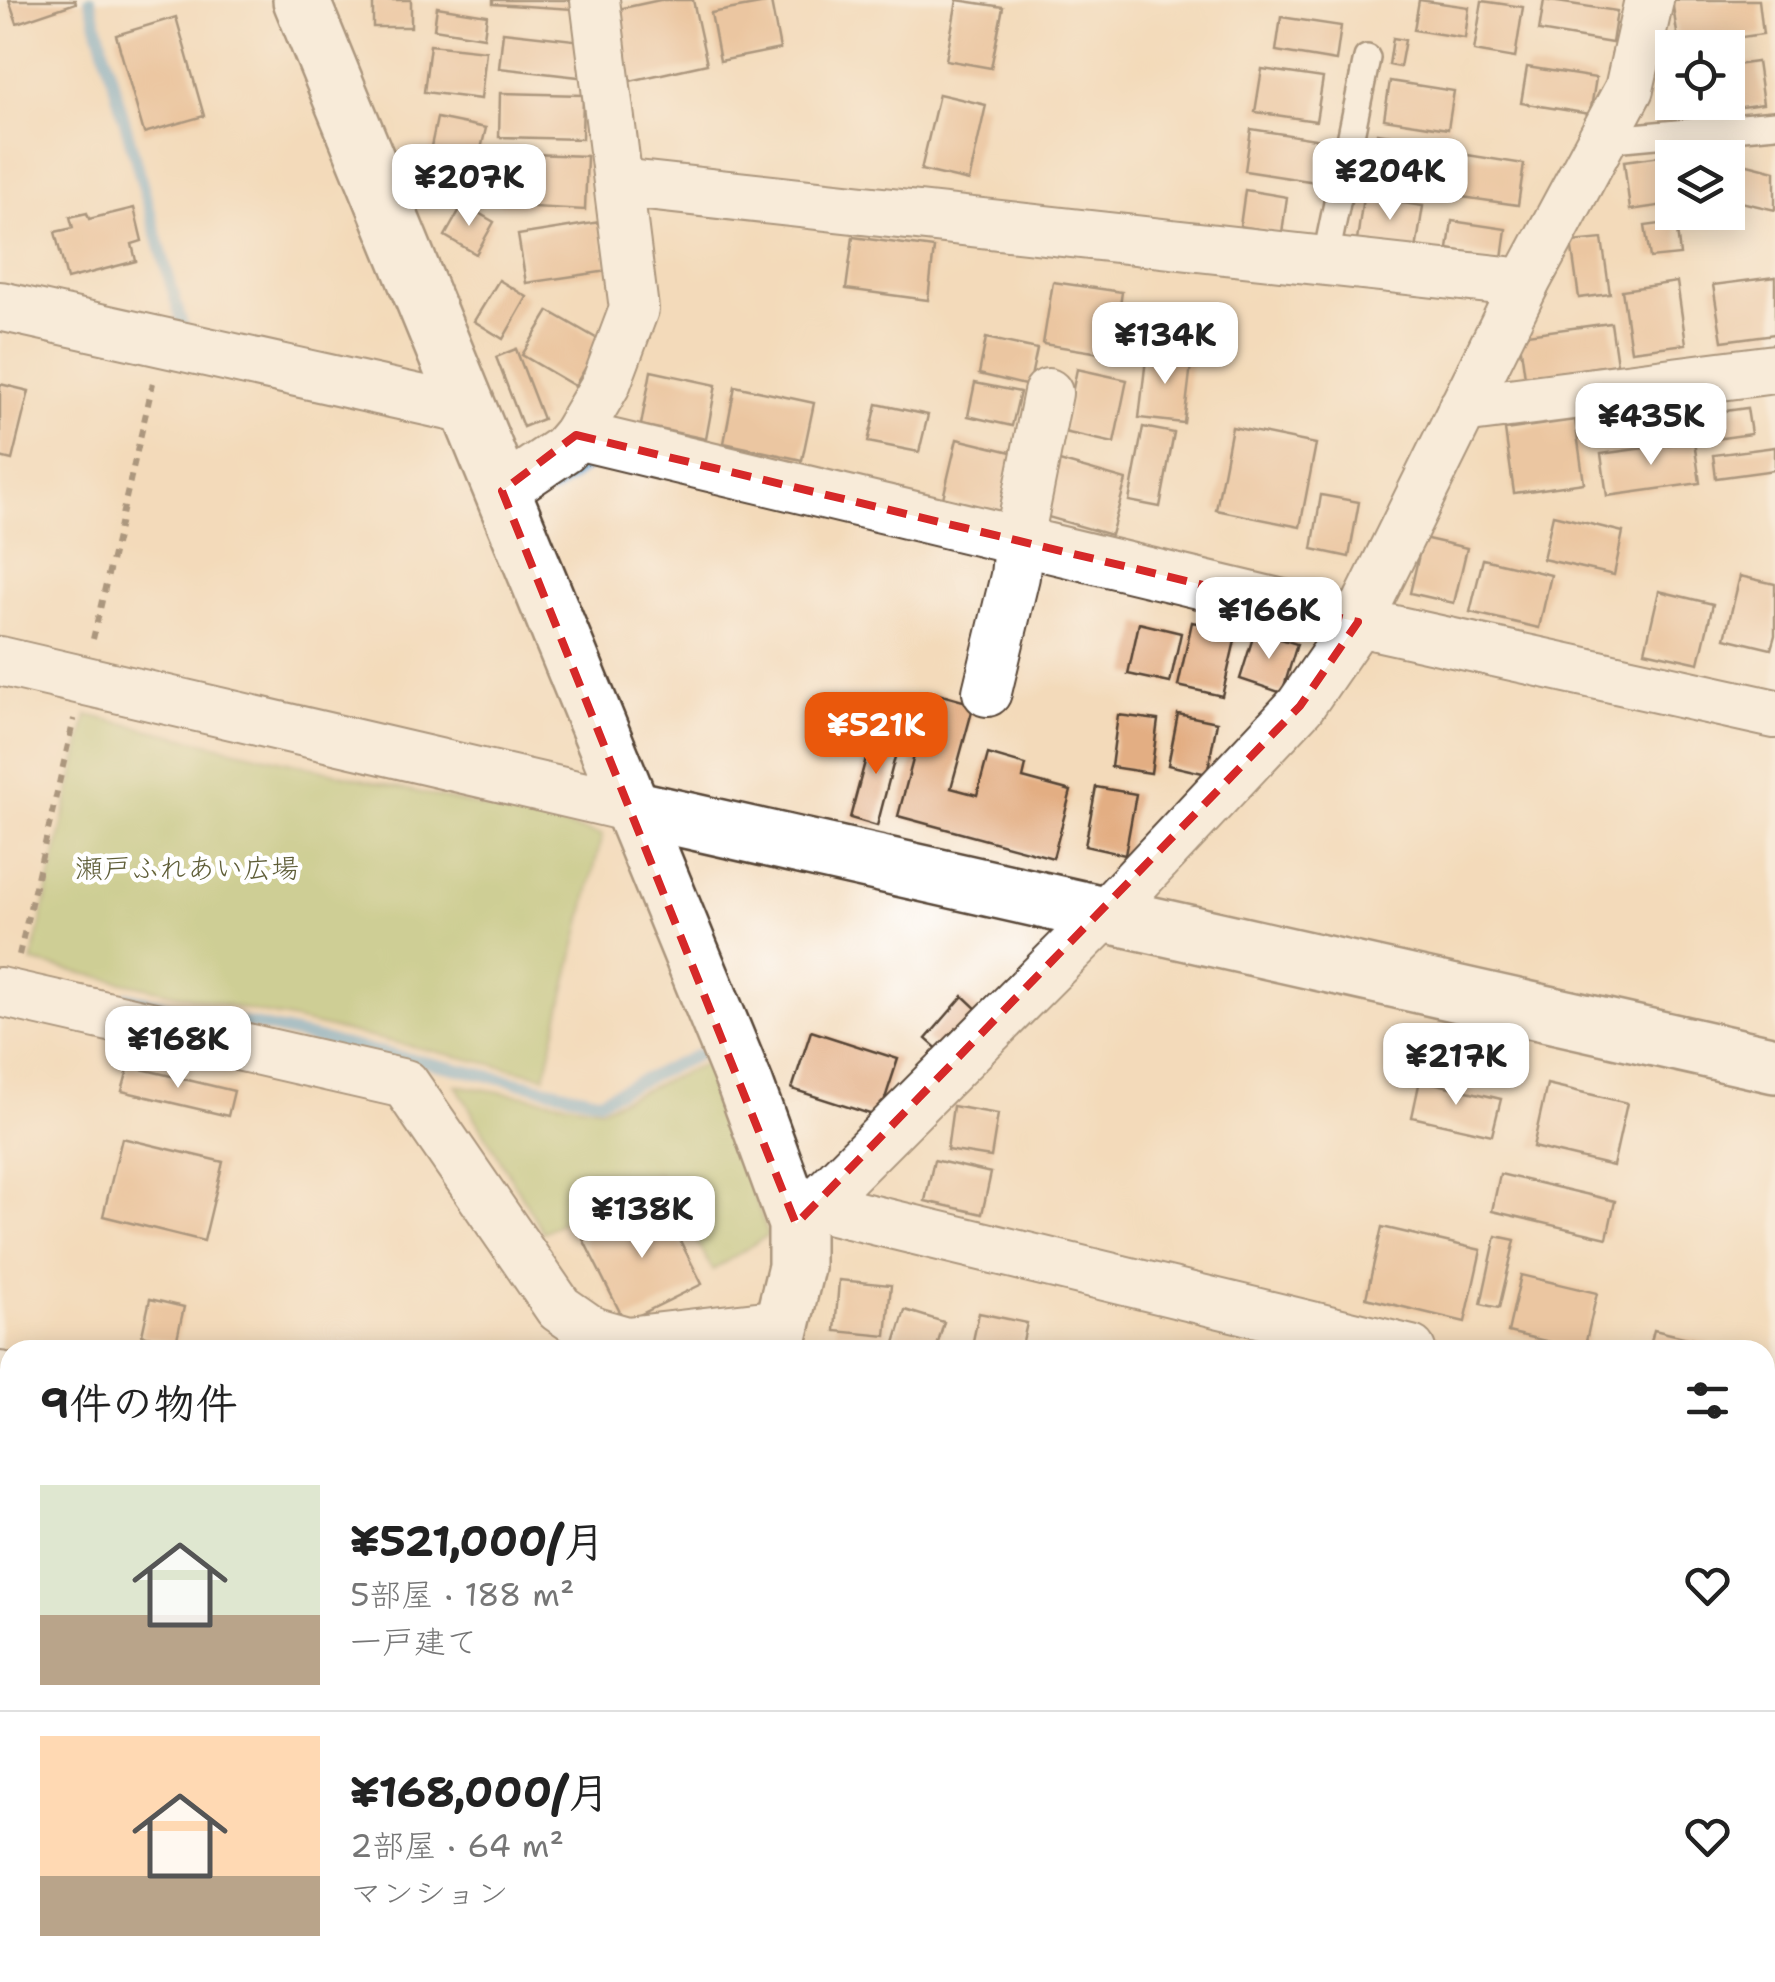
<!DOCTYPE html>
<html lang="ja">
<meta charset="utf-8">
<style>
body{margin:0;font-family:"Shantell Sans","Klee One",sans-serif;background:#f2f2f2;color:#222;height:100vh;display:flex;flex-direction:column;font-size:38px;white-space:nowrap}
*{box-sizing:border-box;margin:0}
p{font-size:32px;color:#767676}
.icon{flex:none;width:55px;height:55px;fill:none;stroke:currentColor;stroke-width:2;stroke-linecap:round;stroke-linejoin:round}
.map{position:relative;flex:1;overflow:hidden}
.details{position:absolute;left:0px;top:1340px;width:1775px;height:642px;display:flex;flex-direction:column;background:#fff;border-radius:30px 30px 0 0;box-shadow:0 5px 25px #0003}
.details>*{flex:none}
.controls{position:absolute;left:1655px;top:30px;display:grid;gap:20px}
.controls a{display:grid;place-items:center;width:90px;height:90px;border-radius:0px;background:#fff;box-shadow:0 5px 25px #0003;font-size:50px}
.price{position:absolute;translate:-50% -85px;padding:0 22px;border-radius:20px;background:#fff;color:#222;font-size:32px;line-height:65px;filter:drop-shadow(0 2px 5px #0008)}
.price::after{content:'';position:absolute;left:50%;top:60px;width:30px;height:22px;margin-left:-15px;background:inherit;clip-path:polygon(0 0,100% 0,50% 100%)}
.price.current{background:#ea580c;color:#fff}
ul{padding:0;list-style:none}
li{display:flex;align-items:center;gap:30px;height:250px;padding:0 40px}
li+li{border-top:2px solid #e0e0e0}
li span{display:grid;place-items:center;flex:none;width:280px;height:200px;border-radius:0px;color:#555}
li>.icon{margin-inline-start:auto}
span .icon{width:120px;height:120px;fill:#fffc;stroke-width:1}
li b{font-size:42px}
h2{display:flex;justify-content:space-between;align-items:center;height:120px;padding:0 40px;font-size:42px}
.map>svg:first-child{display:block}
</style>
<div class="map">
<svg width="1775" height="1982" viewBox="0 0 1775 1982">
<rect width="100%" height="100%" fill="#fff"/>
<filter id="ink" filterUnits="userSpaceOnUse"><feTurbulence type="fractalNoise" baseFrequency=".01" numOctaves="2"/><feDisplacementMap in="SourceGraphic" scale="20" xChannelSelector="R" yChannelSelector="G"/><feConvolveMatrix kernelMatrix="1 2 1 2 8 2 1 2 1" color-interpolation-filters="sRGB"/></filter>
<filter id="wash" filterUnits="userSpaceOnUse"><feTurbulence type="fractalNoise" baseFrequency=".0048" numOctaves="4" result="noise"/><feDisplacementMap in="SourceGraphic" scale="40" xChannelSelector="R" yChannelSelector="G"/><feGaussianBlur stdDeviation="2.25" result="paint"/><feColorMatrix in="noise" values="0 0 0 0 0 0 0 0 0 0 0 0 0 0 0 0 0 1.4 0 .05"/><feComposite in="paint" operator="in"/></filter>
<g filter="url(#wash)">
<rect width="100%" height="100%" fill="#f3daba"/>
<g fill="#a3bf67" stroke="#6f7442" stroke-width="2.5">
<path d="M 87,715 L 602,835 L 545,1076 L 32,962 Z"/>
<path d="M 709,1062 L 768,1235 L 713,1270 L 657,1173 L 543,1232 L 456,1085 L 602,1108 Z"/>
</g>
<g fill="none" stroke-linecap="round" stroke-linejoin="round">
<g stroke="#59a1d0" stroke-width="12">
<path d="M 90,0 L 183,327"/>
<path d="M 552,490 L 591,462 L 602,464"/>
<path d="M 127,997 L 599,1100 L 699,1054"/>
</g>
</g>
<g id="blocks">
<g fill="#e3ae83">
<path d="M 9,0 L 75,0 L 76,3 L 17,23 Z"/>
<rect x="373" y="0" width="38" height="27"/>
<path d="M 493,0 L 573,0 L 573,9 L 493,4 Z"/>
<path d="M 660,0 L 693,0 L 707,64 L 630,81 L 614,10 Z"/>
<path d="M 957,0 L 1003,7 L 991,68 L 946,60 Z"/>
<path d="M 1419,0 L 1469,7 L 1465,38 L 1414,30 Z"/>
<path d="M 1544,0 L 1617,11 L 1612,43 L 1539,31 Z"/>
<path d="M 1672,0 L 1759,0 L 1763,34 L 1679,46 Z"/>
<path d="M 1482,1 L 1523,7 L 1515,58 L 1474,51 Z"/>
<path d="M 771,2 L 780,49 L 720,61 L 711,13 Z"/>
<path d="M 437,7 L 487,15 L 484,37 L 434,29 Z"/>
<path d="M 176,17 L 204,116 L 144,133 L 116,35 Z"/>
<path d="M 1281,17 L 1341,26 L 1336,61 L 1276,51 Z"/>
<path d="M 503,32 L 583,41 L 579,77 L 499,68 Z"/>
<path d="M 1393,38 L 1405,40 L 1400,67 L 1389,65 Z"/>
<path d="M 430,45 L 486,51 L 481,99 L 424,92 Z"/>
<path d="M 1757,62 L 1763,104 L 1671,117 L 1666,75 L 1672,74 L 1672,102 L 1728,102 L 1728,66 Z"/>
<path d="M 1527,67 L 1596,78 L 1590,114 L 1521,103 Z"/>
<path d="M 1262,69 L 1323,78 L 1316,121 L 1255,112 Z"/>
<path d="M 1390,81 L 1454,91 L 1448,129 L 1384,119 Z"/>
<path d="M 500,93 L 583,95 L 582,139 L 499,137 Z"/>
<path d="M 939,94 L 986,105 L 969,181 L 921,170 Z"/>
<path d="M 437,118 L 486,128 L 477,166 L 429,156 Z"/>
<path d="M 1251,129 L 1322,140 L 1316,182 L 1245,171 Z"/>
<path d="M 1377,133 L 1444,143 L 1437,191 L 1370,181 Z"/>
<path d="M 1691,152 L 1691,158 L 1672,158 L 1672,204 L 1630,210 L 1624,161 Z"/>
<path d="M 501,153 L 587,156 L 585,210 L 499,205 Z"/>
<path d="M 1455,153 L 1524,164 L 1518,205 L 1448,195 Z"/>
<path d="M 1728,159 L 1775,171 L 1775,210 L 1728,199 Z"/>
<path d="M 1245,190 L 1287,197 L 1282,233 L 1240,226 Z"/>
<path d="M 1363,197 L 1423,206 L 1416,250 L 1357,241 Z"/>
<path d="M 463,204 L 494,222 L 476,254 L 445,236 Z"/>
<path d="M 134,208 L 142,241 L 132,244 L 136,261 L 67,279 L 55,232 L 73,228 L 70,217 L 87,213 L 89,219 Z"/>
<path d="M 1452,221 L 1506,229 L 1502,258 L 1448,249 Z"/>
<path d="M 600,222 L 608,271 L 526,283 L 518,235 Z"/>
<path d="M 1676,222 L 1680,255 L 1650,258 L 1645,226 Z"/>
<path d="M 853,237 L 934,248 L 928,300 L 846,289 Z"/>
<path d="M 1602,239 L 1610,294 L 1579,298 L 1571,242 Z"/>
<path d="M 1775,277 L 1775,334 L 1722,341 L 1713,285 Z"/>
<path d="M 499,280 L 527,297 L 503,339 L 474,321 Z"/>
<path d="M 1053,282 L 1122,292 L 1113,355 L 1043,344 Z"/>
<path d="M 1677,282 L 1686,344 L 1631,351 L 1622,290 Z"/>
<path d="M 549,311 L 601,341 L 575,386 L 522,355 Z"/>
<path d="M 1611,323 L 1617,364 L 1525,377 L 1519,335 Z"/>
<path d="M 1155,327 L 1187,329 L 1186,348 L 1153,345 Z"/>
<path d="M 986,338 L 1037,349 L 1029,386 L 979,374 Z"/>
<path d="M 516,349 L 543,419 L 523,427 L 496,357 Z"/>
<path d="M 1147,350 L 1192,356 L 1184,423 L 1139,418 Z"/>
<path d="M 1077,369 L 1127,380 L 1114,443 L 1064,432 Z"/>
<path d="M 651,371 L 716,385 L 706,439 L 641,425 Z"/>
<path d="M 975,383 L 1020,392 L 1012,426 L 968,416 Z"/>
<path d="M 0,384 L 29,391 L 12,460 L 0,457 Z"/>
<path d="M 735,386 L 814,403 L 802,460 L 724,443 Z"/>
<path d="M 877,404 L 928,415 L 919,452 L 868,442 Z"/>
<path d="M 1747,408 L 1751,434 L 1715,439 L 1711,413 Z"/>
<path d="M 1575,420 L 1584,483 L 1514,493 L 1505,430 Z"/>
<path d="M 1143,427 L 1174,433 L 1160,507 L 1129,501 Z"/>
<path d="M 1232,427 L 1316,444 L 1300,527 L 1216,510 Z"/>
<path d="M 957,439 L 1015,453 L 1000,512 L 943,498 Z"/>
<path d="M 1694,441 L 1700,483 L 1607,496 L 1601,454 Z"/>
<path d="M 1775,447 L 1775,470 L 1716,478 L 1713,455 Z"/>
<path d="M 1056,460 L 1126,480 L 1111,535 L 1041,515 Z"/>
<path d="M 1321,495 L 1359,502 L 1349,557 L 1312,549 Z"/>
<path d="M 1553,515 L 1623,532 L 1614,575 L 1543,559 Z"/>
<path d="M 1423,538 L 1467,548 L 1454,603 L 1410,593 Z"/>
<path d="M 1483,559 L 1551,575 L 1539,628 L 1470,612 Z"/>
<path d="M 1740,576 L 1775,584 L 1775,635 L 1771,649 L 1725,638 Z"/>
<path d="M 1659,591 L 1713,604 L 1699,663 L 1645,651 Z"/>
<path d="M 1192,622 L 1237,632 L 1222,696 L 1178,686 Z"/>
<path d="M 1139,623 L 1181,633 L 1170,683 L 1128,674 Z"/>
<path d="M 1255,631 L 1297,644 L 1282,693 L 1240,679 Z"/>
<path d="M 931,692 L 974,704 L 951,788 L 977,795 L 988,754 L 1026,765 L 1023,778 L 1071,791 L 1053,858 L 898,816 Z"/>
<path d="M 1178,714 L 1217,722 L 1207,774 L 1168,765 Z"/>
<path d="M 1118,715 L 1158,720 L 1151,773 L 1111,767 Z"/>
<path d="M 874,728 L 901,734 L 877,826 L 850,818 Z"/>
<path d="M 1096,787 L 1136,794 L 1125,855 L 1085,846 Z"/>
<path d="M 963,996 L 979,1011 L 942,1053 L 926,1039 Z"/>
<path d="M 811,1031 L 898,1059 L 879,1117 L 792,1089 Z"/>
<path d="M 129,1066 L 234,1091 L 228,1116 L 122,1091 Z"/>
<path d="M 1420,1080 L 1501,1099 L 1492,1135 L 1412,1117 Z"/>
<path d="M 1547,1084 L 1627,1103 L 1613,1166 L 1533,1147 Z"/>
<path d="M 953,1106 L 998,1114 L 991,1157 L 947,1150 Z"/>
<path d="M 122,1138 L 223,1162 L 204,1241 L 103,1216 Z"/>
<path d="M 934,1160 L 991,1173 L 982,1214 L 925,1201 Z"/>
<path d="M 1500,1174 L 1615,1201 L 1607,1238 L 1492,1211 Z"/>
<path d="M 660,1201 L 702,1284 L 625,1322 L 583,1239 Z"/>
<path d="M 1382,1227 L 1481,1250 L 1465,1322 L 1366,1298 Z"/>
<path d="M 1496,1236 L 1515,1240 L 1499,1308 L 1481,1304 Z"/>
<path d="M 1521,1275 L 1597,1293 L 1584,1350 L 1508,1332 Z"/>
<path d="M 839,1280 L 891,1285 L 886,1336 L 835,1331 Z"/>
<path d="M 150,1299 L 184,1307 L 176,1343 L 142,1335 Z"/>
<path d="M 905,1310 L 944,1322 L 936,1350 L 893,1350 Z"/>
<path d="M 979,1313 L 1027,1323 L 1021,1350 L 971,1350 Z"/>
<path d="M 1654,1330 L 1709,1343 L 1707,1350 L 1649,1350 Z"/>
<path d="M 10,1769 L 10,1843 L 0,1848 L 0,1773 Z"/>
<path d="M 67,1972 L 155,1972 L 158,1982 L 78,1982 L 76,1976 L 69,1978 Z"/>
<path d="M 240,1972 L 264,1972 L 282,1982 L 235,1982 Z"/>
<path d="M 367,1972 L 396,1972 L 419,1982 L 363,1982 Z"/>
<path d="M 446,1972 L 486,1972 L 491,1974 L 489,1982 L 444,1982 Z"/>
<path d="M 1218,1972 L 1317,1972 L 1313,1982 L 1216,1982 Z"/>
</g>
</g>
</g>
<g filter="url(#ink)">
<use href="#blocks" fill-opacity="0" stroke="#574435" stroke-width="2.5"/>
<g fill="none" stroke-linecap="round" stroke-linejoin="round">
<defs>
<g id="service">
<path d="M 1602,140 L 1775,124"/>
<path d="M 1325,261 L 1367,58"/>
</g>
<g id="minor">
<path d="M 619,183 L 1525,283"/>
<path d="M 0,306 L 468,410"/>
<path d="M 1462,409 L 1775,369"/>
<path d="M 576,435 L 1358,622 L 1775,714"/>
<path d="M 502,491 L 564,449 L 576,435 L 606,384 L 634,309 L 595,0"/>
<path d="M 0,661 L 632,808"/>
<path d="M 987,692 L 1015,576 L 1018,544 L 1048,393"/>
<path d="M 0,992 L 405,1084 L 559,1308 L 592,1331 L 627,1341 L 783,1323"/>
<path d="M 816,1206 L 1411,1350"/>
<path d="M 796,1224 L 1103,916 L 1300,706 L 1358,622 L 1525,283 L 1629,89 L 1649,0"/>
<path d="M 0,1376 L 10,1378"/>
<path d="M 1765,1430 L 1775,1433"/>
<path d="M 0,1506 L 10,1509"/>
<path d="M 0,1613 L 10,1610"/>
<path d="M 1765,1771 L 1775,1773"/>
<path d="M 1765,1913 L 1775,1915"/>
<path d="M 710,1972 L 712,1982"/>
<path d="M 1147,1982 L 1151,1972"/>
</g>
<g id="tertiary">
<path d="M 301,0 L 745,1084 L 796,1224 L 796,1267 L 776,1350"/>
<path d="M 632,808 L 1775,1065"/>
</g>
<g id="secondary">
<path d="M 0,1911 L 10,1907"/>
<path d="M 895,1972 L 994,1982"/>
</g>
</defs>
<use href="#service" stroke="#574435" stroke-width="30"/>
<use href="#minor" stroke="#574435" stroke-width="52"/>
<use href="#tertiary" stroke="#574435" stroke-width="60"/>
<use href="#secondary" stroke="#574435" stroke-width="60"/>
<g stroke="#574435" stroke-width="6" stroke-dasharray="8 8" stroke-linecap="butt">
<path d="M 93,639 L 153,383"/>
<path d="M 19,955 L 74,719"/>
</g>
<use href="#service" stroke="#fff" stroke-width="25"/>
<use href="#minor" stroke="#fff" stroke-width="48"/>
<use href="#tertiary" stroke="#fff" stroke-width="55"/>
<use href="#secondary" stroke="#fff" stroke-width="55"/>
<defs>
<g id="rail">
<path d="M 0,1428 L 10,1430"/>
<path d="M 0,1448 L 10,1451"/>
<path d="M 1765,1829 L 1775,1831"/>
<path d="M 1765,1848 L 1775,1850"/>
</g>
</defs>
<use href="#rail" stroke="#3b2a1e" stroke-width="11"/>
<use href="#rail" stroke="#fff" stroke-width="8" stroke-dasharray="22" stroke-linecap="butt"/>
</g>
</g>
<path d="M0 0H1775V1982H0ZM 576,435 L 1358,622 L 1300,706 L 796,1224 L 502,491 Z" fill="#f3daba" fill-opacity=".55" fill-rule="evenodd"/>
<path fill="none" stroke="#d62828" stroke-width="8" stroke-dasharray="20 12" stroke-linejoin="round" d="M 576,435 L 1358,622 L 1300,706 L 796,1224 L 502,491 Z"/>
<g text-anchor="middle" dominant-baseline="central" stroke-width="9" stroke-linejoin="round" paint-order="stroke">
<g font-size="28" fill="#5f5e38" stroke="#fff">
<text x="187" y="868">瀬戸ふれあい広場</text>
</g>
</g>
</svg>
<div class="controls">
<a><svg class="icon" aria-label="locate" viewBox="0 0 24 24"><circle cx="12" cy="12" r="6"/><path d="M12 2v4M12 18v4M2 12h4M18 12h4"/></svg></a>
<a><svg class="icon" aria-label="layers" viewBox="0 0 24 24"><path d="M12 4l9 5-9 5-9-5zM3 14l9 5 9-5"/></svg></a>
</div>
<b class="price" style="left:1390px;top:223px">¥204K</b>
<b class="price" style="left:469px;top:229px">¥207K</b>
<b class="price" style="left:1165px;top:387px">¥134K</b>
<b class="price" style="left:1651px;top:468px">¥435K</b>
<b class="price" style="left:1269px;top:662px">¥166K</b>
<b class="price current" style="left:876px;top:777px">¥521K</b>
<b class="price" style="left:178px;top:1091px">¥168K</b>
<b class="price" style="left:1456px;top:1108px">¥217K</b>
<b class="price" style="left:642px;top:1261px">¥138K</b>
<section class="details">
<h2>9件の物件<svg class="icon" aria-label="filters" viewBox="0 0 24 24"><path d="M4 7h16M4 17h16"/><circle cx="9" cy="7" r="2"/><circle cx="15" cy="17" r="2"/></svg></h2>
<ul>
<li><span style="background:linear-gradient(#dfe7d0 65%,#b9a48a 0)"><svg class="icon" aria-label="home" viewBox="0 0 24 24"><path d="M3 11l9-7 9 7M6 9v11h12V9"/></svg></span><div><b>¥521,000/月</b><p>5部屋 · 188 m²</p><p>一戸建て</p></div><svg class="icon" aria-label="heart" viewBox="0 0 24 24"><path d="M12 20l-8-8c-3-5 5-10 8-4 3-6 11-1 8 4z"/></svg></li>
<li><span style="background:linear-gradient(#ffd9b3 70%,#b9a48a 0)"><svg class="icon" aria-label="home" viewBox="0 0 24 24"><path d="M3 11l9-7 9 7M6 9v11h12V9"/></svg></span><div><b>¥168,000/月</b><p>2部屋 · 64 m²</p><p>マンション</p></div><svg class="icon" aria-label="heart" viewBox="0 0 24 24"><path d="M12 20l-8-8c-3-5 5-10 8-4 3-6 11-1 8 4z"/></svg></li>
</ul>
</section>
</div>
